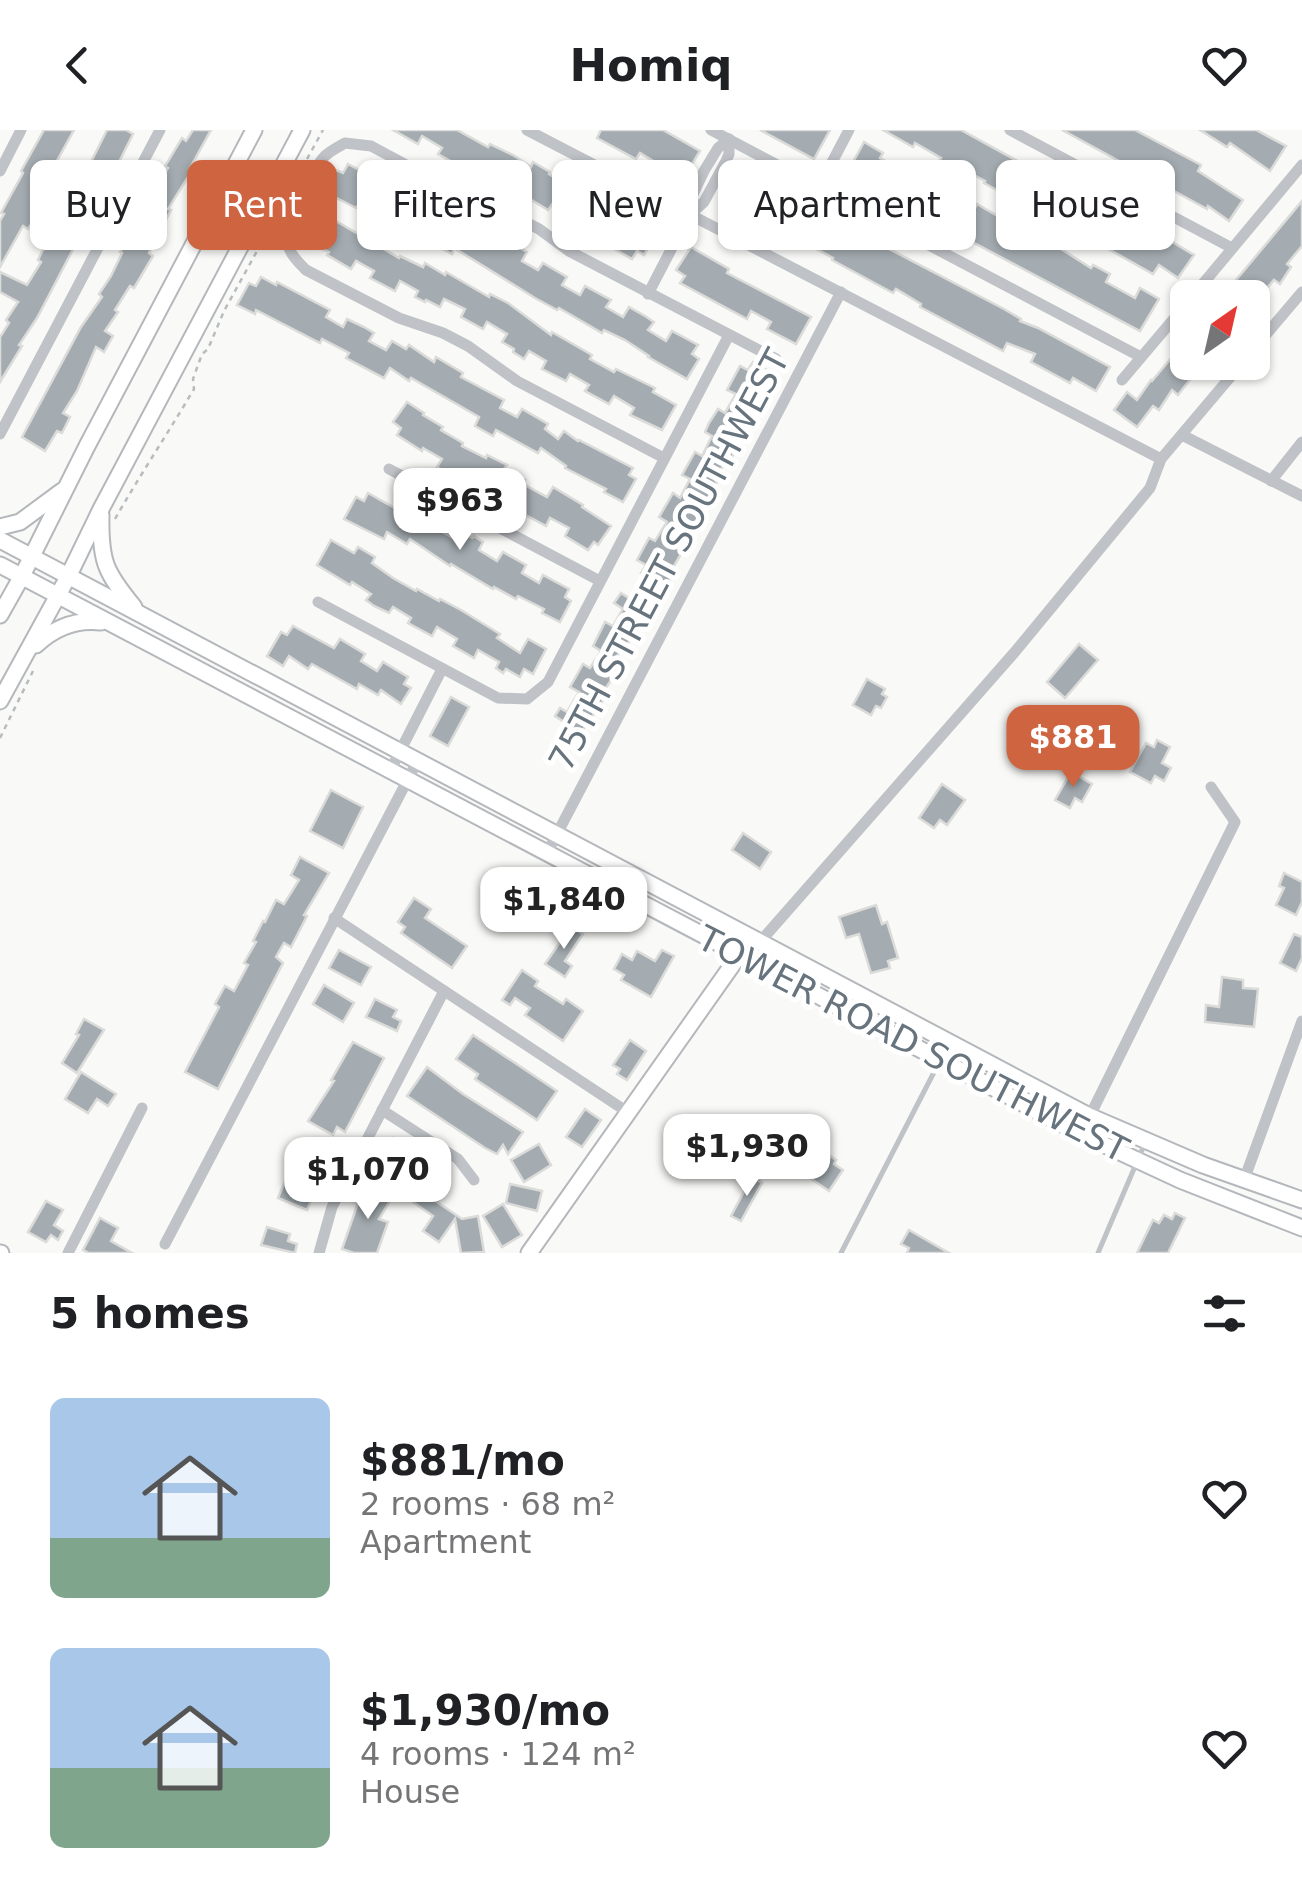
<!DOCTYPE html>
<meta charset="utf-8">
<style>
body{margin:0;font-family:"DejaVu Sans",sans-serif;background:#f2f2f2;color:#202124;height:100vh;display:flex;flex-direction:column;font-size:38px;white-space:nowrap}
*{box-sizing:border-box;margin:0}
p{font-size:32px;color:#757577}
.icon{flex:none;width:55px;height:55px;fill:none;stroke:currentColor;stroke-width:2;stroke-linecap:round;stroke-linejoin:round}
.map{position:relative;height:1123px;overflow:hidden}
.side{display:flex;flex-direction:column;background:#fff;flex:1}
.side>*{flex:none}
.hud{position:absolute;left:30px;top:30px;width:1242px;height:90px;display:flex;gap:20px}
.needle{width:65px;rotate:34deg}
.tools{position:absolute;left:1170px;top:150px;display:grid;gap:20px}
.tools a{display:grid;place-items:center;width:100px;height:100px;border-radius:15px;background:#fff;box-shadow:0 2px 8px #0004;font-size:50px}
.price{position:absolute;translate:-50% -85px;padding:0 22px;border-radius:20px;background:#fff;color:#222;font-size:32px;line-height:65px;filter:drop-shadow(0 2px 5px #0008)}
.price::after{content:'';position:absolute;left:50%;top:60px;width:30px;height:22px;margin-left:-15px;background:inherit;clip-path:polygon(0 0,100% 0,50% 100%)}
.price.current{background:#cf6441;color:#fff}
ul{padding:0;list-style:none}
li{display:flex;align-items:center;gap:30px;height:250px;padding:0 50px}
li span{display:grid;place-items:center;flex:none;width:280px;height:200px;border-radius:15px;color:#555}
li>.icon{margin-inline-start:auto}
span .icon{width:120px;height:120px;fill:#fffc;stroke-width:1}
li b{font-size:42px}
h2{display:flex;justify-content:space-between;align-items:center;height:120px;padding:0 50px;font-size:42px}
.chip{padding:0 35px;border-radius:15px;background:#fff;box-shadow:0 2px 8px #0004;font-size:35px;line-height:90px}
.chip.current{background:#cf6441;color:#fff}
header{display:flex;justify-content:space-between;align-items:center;height:130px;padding:0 50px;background:#fff;font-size:45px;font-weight:700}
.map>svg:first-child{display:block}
</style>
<header><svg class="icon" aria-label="back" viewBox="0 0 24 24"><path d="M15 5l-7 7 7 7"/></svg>Homiq<svg class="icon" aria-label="heart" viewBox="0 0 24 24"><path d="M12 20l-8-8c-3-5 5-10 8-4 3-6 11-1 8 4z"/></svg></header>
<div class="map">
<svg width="1302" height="1123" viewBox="0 0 1302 1123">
<rect width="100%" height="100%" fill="#f9f9f7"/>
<g fill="#a4acb1" stroke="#dbdbd9" stroke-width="2.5">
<path d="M 44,0 L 74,0 L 52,40 L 59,45 L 49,60 L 45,58 L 33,80 L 38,84 L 28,99 L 23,96 L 0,137 L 0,91 L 4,84 L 1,83 L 23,43 L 21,41 Z"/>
<path d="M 107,0 L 126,0 L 133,4 L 112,46 L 87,85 L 90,87 L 78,105 L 80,106 L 37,188 L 19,215 L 22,216 L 0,252 L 0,207 L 9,193 L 6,190 L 18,172 L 0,162 L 0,142 L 27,155 L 41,132 L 38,130 L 48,109 L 72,70 Z"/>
<path d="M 193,0 L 211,0 L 190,38 L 193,39 L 168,79 L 171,80 L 149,123 L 153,126 L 134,158 L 130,156 L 115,180 L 118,182 L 105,201 L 113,206 L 104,222 L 96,217 L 77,261 L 63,283 L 70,287 L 62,303 L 57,301 L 45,321 L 22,307 L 81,197 L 102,167 L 99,164 L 111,146 L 122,123 L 120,122 L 154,65 L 151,63 L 168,38 L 165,36 L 182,8 L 186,11 Z"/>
<path d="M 393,0 L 457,0 L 488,17 L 490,14 L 513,25 L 531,37 L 533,32 L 550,42 L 549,44 L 574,60 L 577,55 L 594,65 L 590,72 L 614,87 L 618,82 L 656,104 L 644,125 L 637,121 L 632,129 L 565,91 L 570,83 L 553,73 L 548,80 L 525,66 L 528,60 L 511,49 L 506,57 L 491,48 L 462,34 L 461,37 L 438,24 L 442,18 L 422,6 L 418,14 Z"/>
<path d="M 601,0 L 663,0 L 700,21 L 683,49 L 640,23 L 636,29 L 597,8 Z"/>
<path d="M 760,0 L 830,0 L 814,29 Z"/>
<path d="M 883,0 L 961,0 L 1045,46 L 1156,102 L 1194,125 L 1178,148 L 1159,135 L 1153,144 L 1094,111 L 1095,109 L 1069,94 L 1068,97 L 1050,88 L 1052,85 L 1025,70 L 1023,74 L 984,53 L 985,51 L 959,37 L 957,41 L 939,31 L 941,28 L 915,13 L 913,17 Z"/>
<path d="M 1062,0 L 1135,0 L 1201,35 L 1198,41 L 1243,70 L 1229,91 L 1208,76 L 1207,79 Z"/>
<path d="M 1200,0 L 1256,0 L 1286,16 L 1270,41 L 1230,13 L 1227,17 Z"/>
<path d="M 864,12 L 883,23 L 880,28 L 907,42 L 910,38 L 926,48 L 923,53 L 950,69 L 951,66 L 975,78 L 977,74 L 1018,98 L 1015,103 L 1043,118 L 1047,110 L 1091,138 L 1093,135 L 1110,144 L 1106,152 L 1135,168 L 1140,158 L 1159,169 L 1140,201 L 846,45 Z"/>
<path d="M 348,34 L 369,45 L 371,42 L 395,56 L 391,64 L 409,74 L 414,66 L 438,78 L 433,88 L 452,97 L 457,88 L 473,95 L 475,94 L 484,100 L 479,106 L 496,116 L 501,107 L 512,113 L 527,122 L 522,131 L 538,140 L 543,133 L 567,147 L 562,155 L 580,165 L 585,156 L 611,170 L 606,177 L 623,187 L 629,177 L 645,186 L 654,192 L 648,200 L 666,211 L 672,201 L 687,209 L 698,215 L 692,224 L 699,229 L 687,249 L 648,227 L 649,226 L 625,210 L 604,200 L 602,203 L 559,178 L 557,180 L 535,168 L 454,118 L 452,124 L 412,103 L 413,101 L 388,86 L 386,90 L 359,74 L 356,78 L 325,62 L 336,40 L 343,43 Z"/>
<path d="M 740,40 L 781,65 L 782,63 L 1004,179 L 1021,189 L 1020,191 L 1038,198 L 1110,237 L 1096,261 L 1073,248 L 1070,253 L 1031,232 L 1035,224 L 1007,213 L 1003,221 L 920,177 L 921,174 L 896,159 L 893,163 L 832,130 L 833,128 L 807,114 L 805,117 L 787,108 L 788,105 L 761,90 L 759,93 L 742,82 L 745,77 L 724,63 Z"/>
<path d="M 1302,71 L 1302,116 L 1287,134 L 1291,137 L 1280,154 L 1274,150 L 1258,168 L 1221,168 Z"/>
<path d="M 314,78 L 332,86 L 331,88 L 399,128 L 400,126 L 423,137 L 425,133 L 445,145 L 446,142 L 489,167 L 490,164 L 508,173 L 551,205 L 552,202 L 592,225 L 590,229 L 614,242 L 616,239 L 655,258 L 653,262 L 676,275 L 662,300 L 630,285 L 634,278 L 614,266 L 609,274 L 585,261 L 589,255 L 570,244 L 566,251 L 542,239 L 546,231 L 529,221 L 524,229 L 513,222 L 514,219 L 502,212 L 507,204 L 487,192 L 483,199 L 461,187 L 465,179 L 444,169 L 440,177 L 426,170 L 425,172 L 415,167 L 418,161 L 400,151 L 395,161 L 370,148 L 374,141 L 356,131 L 351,139 L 327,125 L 329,122 L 307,112 L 311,102 L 305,99 Z"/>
<path d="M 691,117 L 729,139 L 727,143 L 811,187 L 796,214 L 767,199 L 771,192 L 751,181 L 747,189 L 680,153 L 685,146 L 676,140 Z"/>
<path d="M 261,147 L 276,155 L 277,152 L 330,180 L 326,187 L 343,197 L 347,189 L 364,197 L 374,203 L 369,211 L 386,220 L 392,211 L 406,219 L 409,215 L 434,232 L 436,227 L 463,243 L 461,247 L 504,270 L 500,278 L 517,287 L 522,279 L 548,294 L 545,299 L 558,309 L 564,301 L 578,311 L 579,310 L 633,338 L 629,345 L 636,349 L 623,372 L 604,362 L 606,359 L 565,338 L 566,336 L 541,318 L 538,323 L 496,300 L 493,306 L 475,296 L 479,287 L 411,248 L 409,251 L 390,238 L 384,248 L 346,228 L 349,223 L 322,209 L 320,213 L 256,180 L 255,184 L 237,175 L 249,153 L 256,156 Z"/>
<path d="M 1188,208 L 1188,232 L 1209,232 L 1195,248 L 1193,246 L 1178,265 L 1172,260 L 1159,280 L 1153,276 L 1137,297 L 1114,280 L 1127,262 L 1137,270 L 1151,250 L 1152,251 Z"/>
<path d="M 753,232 L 776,245 L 752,288 L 755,289 L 745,307 L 742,306 L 732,327 L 729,325 L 715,350 L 717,352 L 705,373 L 707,374 L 680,415 L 685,417 L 668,446 L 671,448 L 666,457 L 641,443 L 646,435 L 637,430 L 649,408 L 655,411 L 667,392 L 659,387 L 673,363 L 680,368 L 690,349 L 682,345 L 695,322 L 702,326 L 712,306 L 705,302 L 709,293 L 718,279 L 725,283 L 736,264 L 727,260 L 740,236 L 748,240 Z"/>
<path d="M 407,272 L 424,283 L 423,285 L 443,297 L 441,300 L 463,313 L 462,316 L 486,328 L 487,325 L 507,335 L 504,339 L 525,350 L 523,354 L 547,367 L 553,357 L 583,375 L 582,377 L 611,396 L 598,415 L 594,412 L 588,420 L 565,406 L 569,398 L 550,388 L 546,396 L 437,337 L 442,329 L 423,318 L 422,321 L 397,305 L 401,298 L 393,292 Z"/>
<path d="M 368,363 L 409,386 L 414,378 L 429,385 L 440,391 L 436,398 L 453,408 L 458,399 L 472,408 L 474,406 L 483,412 L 479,420 L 497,431 L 503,422 L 526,435 L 522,443 L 539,453 L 543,445 L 569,459 L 565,467 L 571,471 L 560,492 L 542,483 L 544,479 L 518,466 L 516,469 L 494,457 L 493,459 L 451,434 L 450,436 L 410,409 L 407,414 L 387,402 L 384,409 L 344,389 L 356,367 L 364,371 Z"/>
<path d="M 331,410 L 354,423 L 358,417 L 375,427 L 372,433 L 393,448 L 416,461 L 417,459 L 439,471 L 440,469 L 461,480 L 500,504 L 497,508 L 520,523 L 528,509 L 546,519 L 533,544 L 524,539 L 520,547 L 506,539 L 503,543 L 496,538 L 499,532 L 478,520 L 474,528 L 453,516 L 457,509 L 437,497 L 432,506 L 408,493 L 411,488 L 393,477 L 389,483 L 374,476 L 366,470 L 371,464 L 352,452 L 350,455 L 317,435 Z"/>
<path d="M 621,463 L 650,482 L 639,498 L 637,497 L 626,517 L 623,516 L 609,540 L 615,544 L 602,564 L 606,566 L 581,603 L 555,586 L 560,578 L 567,582 L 579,562 L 570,557 L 578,543 L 583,534 L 590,538 L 601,521 L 593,516 L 605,492 L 613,496 L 623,479 L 614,473 Z"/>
<path d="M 293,496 L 334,518 L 340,509 L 365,524 L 361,531 L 377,541 L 383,532 L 408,547 L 404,554 L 411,558 L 401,574 L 381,560 L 378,565 L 359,554 L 357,559 L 312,534 L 308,539 L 289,526 L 283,536 L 267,526 L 281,502 L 287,505 Z"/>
<path d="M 1079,514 L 1098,530 L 1065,568 L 1047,552 Z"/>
<path d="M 867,549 L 885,559 L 882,564 L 887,567 L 881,578 L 876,576 L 871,585 L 853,575 Z"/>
<path d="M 451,567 L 469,577 L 448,616 L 430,606 Z"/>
<path d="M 1157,610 L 1170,617 L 1162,633 L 1171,638 L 1164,651 L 1155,646 L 1151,653 L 1130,642 L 1146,613 L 1154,617 Z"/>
<path d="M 1071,642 L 1092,654 L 1082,672 L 1075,668 L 1070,678 L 1055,670 Z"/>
<path d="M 942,654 L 965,670 L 947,695 L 940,690 L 934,698 L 919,688 Z"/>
<path d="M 331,660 L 363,677 L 343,718 L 310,701 Z"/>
<path d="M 743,703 L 771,722 L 760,739 L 732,720 Z"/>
<path d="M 300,727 L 329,743 L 304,785 L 307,786 L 291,817 L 284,813 L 276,827 L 283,833 L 218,959 L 185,942 L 219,877 L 215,874 L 225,856 L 234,861 L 248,835 L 244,833 L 256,812 L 253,811 L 263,791 L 265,792 L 276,770 L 284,774 L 299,750 L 291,745 Z"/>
<path d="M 1284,743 L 1302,752 L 1302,772 L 1296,785 L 1276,775 L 1284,758 L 1279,756 Z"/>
<path d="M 414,768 L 431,779 L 425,788 L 467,816 L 452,838 L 401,803 L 405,797 L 398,792 Z"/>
<path d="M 876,775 L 882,794 L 887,792 L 898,828 L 888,831 L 890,838 L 871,843 L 859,804 L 846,808 L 839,787 Z"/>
<path d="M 571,796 L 583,804 L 565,831 L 572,836 L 565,847 L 545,834 Z"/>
<path d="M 1294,804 L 1302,807 L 1302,828 L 1296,841 L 1280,833 Z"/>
<path d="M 339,820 L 371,837 L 361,855 L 329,838 Z"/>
<path d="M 662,820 L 674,826 L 651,867 L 621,850 L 624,845 L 614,839 L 622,824 L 632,830 L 637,821 L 655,831 Z"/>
<path d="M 522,840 L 538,851 L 535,856 L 563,874 L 566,869 L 583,881 L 563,911 L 525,885 L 530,878 L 515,868 L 510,875 L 502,870 Z"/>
<path d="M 1222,847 L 1243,850 L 1243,858 L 1258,859 L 1254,897 L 1205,892 L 1206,875 L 1219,877 Z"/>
<path d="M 324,855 L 354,873 L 343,892 L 313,874 Z"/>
<path d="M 375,869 L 397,880 L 393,887 L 401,891 L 397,901 L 366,887 Z"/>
<path d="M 84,889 L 104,900 L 77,943 L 62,933 L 79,905 L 76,904 Z"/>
<path d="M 473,905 L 557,961 L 537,990 L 475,949 L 478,944 L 456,929 Z"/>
<path d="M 630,910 L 646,921 L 627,950 L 617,944 L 620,939 L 613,935 Z"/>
<path d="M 353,912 L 384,928 L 345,1002 L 337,997 L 333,1005 L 308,991 L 334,951 L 331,950 Z"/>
<path d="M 427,937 L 463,964 L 523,1002 L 508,1024 L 503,1015 L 497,1024 L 485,1018 L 407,966 Z"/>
<path d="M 81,942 L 116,964 L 108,976 L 97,969 L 88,983 L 65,969 Z"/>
<path d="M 585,979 L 601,990 L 582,1017 L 566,1007 Z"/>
<path d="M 393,1008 L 420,1026 L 417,1031 L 443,1049 L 439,1054 L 446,1059 L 437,1072 L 462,1089 L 478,1086 L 484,1122 L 461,1123 L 455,1089 L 439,1112 L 423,1101 L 433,1086 L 413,1072 L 423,1058 L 418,1055 L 422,1050 L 383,1025 Z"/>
<path d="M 539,1014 L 551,1035 L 524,1052 L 511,1030 Z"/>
<path d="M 820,1025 L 826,1029 L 829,1025 L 836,1030 L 834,1034 L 843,1040 L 829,1061 L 807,1046 Z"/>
<path d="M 752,1047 L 762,1053 L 741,1091 L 731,1086 Z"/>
<path d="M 286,1049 L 315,1061 L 307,1080 L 278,1068 Z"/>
<path d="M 369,1052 L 393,1066 L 379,1089 L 388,1092 L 377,1123 L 354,1123 L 342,1119 L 359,1070 Z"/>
<path d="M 510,1054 L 542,1061 L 537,1081 L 506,1073 Z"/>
<path d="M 46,1071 L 63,1080 L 54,1095 L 63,1101 L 58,1110 L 51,1105 L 46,1112 L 28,1102 Z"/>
<path d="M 503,1074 L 522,1105 L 502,1117 L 483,1086 Z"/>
<path d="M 1175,1083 L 1185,1088 L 1168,1123 L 1137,1123 L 1153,1090 L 1159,1093 L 1164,1085 L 1172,1089 Z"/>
<path d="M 100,1088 L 118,1098 L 111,1111 L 132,1123 L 89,1123 L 83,1120 Z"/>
<path d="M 267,1097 L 290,1104 L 288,1111 L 297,1114 L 295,1123 L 261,1115 Z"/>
<path d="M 909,1100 L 949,1123 L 907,1123 L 909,1118 L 901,1114 Z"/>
</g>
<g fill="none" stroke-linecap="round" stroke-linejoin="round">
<defs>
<g id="secondary">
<path d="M 101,385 C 100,431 105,442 134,477"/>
<path d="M 0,397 L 20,392 L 62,361"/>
<path d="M 0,410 L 1089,986 L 1203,1035 L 1302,1070"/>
<path d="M 0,435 L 1081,1004 L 1180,1050 L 1302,1098"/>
<path d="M 0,485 L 22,446 L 87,316 L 254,0"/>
<path d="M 36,515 C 54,498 75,489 101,492"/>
<path d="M 0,571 L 68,447 L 101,379 L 302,0"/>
<path d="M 0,1123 L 1,1123"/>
<path d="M 529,1123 L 740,824 L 747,820"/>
</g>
</defs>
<use href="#secondary" stroke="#b4b8bc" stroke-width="19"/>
<g stroke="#b9bcbe" stroke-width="2.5" stroke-dasharray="5 5" stroke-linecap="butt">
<path d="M 307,29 L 323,0"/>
<path d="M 115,389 C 140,345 168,303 194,259 L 193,249 L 202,224 L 208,219 L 224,181 L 289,63"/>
<path d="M 0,608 L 33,541"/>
</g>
<g stroke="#bfc2c6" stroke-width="5">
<path d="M 841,1123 L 948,915"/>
<path d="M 1098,1123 L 1145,1013"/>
</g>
<g stroke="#bfc2c6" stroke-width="11">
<path d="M 527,0 L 1161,329"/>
<path d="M 711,0 L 1141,227"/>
<path d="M 1010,0 L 1232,118"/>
<path d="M 0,41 L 21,0"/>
<path d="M 819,57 L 849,0"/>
<path d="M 689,85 L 704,72 L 726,31 L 729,24 L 729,9"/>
<path d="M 648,164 L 689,85 L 692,66 L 704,41 L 718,18 L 729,9"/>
<path d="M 1191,168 L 1302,35"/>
<path d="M 1252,221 L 1302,162"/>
<path d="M 1122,250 L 1188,172"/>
<path d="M 0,304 L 160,0"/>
<path d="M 1182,305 L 1302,366"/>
<path d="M 664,328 L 517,251 L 468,216 L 443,203 L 399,188 L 306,140 C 296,130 287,121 286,106 C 286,92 315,36 325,26 C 330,21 338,17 345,13 L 371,16 L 455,61 L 491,74 L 539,99 L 569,121 L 776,229"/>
<path d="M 389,339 L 600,451"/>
<path d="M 1271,351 L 1302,312"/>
<path d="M 318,472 L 498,568 L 527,569 L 548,552 L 729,205"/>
<path d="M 390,641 L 442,539"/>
<path d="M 547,723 L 841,162"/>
<path d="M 334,788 L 629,983"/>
<path d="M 759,813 L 1014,523 L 1150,358 L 1161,329 L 1243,232"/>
<path d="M 382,980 L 458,1029 L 474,1050"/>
<path d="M 1081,1004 L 1235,692 L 1211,657"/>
<path d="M 1244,1050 L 1302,891"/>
<path d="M 165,1114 L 418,630"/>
<path d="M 68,1123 L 142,978"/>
<path d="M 319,1123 L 332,1077 L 444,861"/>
</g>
<use href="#secondary" stroke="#fff" stroke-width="15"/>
</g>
<g text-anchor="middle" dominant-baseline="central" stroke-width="10" stroke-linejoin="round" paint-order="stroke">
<g font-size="35" fill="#67747e" stroke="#fff">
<text transform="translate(669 430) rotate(-62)">75TH STREET SOUTHWEST</text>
<text transform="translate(913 914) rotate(27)">TOWER ROAD SOUTHWEST</text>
</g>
</g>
</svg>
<div class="tools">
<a><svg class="needle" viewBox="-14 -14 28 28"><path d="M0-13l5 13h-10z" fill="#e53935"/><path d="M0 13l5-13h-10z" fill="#757577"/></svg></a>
</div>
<b class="price" style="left:460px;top:423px">$963</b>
<b class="price current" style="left:1073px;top:660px">$881</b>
<b class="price" style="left:564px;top:822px">$1,840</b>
<b class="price" style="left:747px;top:1069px">$1,930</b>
<b class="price" style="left:368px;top:1092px">$1,070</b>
<div class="hud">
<a class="chip">Buy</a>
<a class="chip current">Rent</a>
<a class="chip">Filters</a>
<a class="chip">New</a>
<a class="chip">Apartment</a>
<a class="chip">House</a>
</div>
</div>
<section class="side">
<h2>5 homes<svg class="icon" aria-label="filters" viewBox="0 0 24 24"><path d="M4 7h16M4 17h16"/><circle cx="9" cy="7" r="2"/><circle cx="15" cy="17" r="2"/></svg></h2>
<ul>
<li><span style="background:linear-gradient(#a9c7e8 70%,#7fa58c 0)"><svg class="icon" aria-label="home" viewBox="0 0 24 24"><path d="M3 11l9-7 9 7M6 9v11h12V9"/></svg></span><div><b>$881/mo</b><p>2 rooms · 68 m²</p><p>Apartment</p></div><svg class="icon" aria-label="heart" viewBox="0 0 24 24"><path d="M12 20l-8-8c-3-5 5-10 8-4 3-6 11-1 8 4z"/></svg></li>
<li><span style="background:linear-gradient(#a9c7e8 60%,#7fa58c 0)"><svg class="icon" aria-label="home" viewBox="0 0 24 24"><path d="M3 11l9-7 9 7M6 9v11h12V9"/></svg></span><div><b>$1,930/mo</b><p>4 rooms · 124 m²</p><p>House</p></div><svg class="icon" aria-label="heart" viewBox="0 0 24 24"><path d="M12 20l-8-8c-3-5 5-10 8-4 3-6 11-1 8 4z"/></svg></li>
</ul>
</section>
